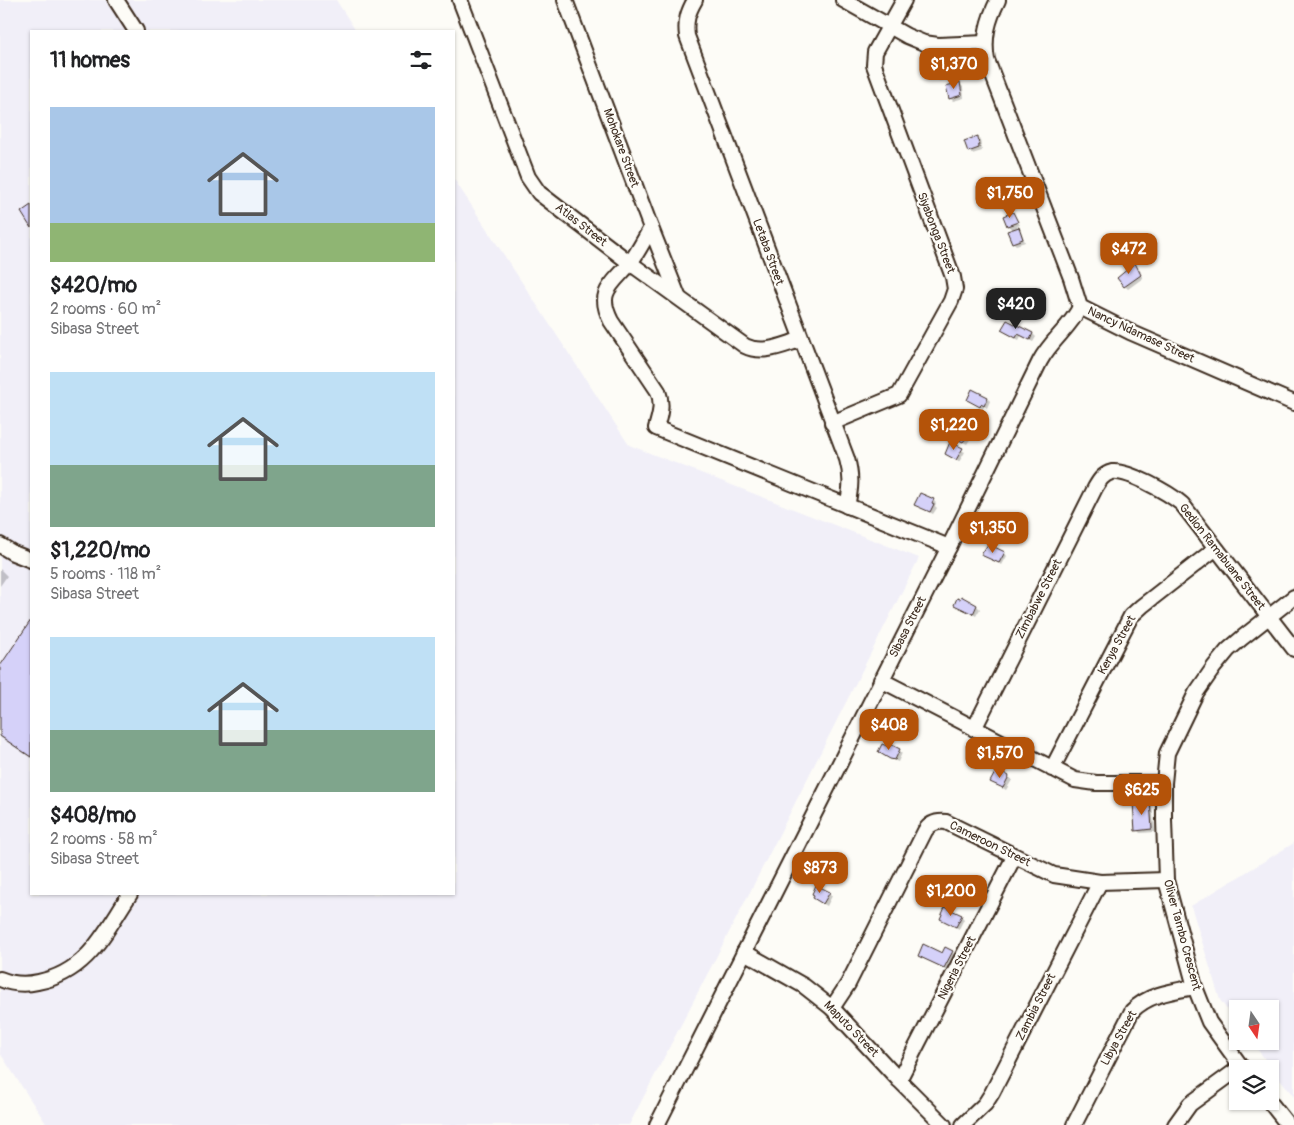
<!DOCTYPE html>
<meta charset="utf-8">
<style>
body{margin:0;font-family:Pangolin,sans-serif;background:#f2f2f2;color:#202124;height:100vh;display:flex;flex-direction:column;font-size:19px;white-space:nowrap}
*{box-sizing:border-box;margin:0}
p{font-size:16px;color:#757577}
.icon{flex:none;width:28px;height:28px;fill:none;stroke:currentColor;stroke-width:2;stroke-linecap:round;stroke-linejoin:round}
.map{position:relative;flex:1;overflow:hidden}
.sheet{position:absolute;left:30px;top:30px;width:425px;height:865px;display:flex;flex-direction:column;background:#fff;border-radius:0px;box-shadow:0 1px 4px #0004}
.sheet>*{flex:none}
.needle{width:32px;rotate:167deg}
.fabs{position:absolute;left:1229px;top:1000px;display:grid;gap:10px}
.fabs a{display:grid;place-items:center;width:50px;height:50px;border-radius:0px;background:#fff;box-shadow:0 1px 4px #0004;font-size:25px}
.price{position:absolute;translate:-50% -42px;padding:0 11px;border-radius:10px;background:#b45309;color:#fff;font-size:16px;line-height:32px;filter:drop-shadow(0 1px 2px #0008)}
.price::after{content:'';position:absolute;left:50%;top:30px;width:15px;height:11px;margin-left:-8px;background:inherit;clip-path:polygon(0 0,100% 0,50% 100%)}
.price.current{background:#222;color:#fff}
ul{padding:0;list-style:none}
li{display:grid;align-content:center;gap:10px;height:265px;padding:0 20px}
li span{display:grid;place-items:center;height:155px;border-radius:0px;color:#555}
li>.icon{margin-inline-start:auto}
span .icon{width:90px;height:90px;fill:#fffc;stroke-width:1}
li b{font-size:21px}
h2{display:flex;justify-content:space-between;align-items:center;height:60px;padding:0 20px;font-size:21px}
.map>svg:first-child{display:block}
</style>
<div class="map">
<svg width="1294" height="1125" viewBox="0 0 1294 1125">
<rect width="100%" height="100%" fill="#fdfcf7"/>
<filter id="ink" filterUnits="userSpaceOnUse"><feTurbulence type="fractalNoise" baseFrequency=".02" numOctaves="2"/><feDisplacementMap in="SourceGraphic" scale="10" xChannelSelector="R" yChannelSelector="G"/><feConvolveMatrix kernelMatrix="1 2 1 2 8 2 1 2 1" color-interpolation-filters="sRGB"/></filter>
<g filter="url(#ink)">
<g fill="#f1eff8">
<path d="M 0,0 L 336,0 L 356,31 L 31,31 L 31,894 L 454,894 L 454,179 L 629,445 L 919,558 L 750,892 L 629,1125 L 47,1125 L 0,1053 Z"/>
<path d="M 1294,843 L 1294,1097 L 1251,1041 L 1270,1041 L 1270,1009 L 1238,1009 L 1237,1023 L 1220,1000 L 1191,906 Z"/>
</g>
<g fill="#0003">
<path d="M 960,64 L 963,67 L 964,78 L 961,78 L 962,81 L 955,82 L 953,79 L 939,81 L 937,78 Z"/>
<path d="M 960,84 L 963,87 L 964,98 L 953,101 L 950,98 Z"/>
<path d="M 977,137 L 980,140 L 982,151 L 972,154 L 969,151 Z"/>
<path d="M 1013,213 L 1020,225 L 1017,226 L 1021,231 L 1025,242 L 1016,245 L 1013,242 L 1013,230 L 1008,226 Z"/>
<path d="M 1135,265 L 1141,272 L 1139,273 L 1143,278 L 1128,289 L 1125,286 Z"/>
<path d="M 1007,321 L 1033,334 L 1036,337 L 1033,342 L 1021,336 L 1019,340 L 1006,333 L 1003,330 Z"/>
<path d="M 987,398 L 990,401 L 987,408 L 984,406 L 983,409 L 968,400 Z"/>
<path d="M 970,432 L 973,435 L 967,444 L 954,437 Z"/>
<path d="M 950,444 L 965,452 L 959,462 L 946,454 Z"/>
<path d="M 933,500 L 936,503 L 935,506 L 937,508 L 933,514 L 916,505 Z"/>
<path d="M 988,546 L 1005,553 L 1007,556 L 1002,565 L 983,555 Z"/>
<path d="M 0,569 L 7,576 L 0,586 Z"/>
<path d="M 956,605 L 977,606 L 980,609 L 976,616 Z"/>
<path d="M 31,622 L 31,758 L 0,737 L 0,668 Z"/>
<path d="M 899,750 L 902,753 L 898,762 L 883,755 Z"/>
<path d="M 1009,777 L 1012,780 L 1006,790 L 992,781 Z"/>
<path d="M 1149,802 L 1152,805 L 1155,832 L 1140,833 L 1137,830 Z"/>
<path d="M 829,893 L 832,896 L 827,906 L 814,898 Z"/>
<path d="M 961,916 L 964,919 L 959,929 L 941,919 Z"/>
<path d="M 952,952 L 955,955 L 947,970 L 919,956 L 942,955 Z"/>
</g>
<g fill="#d5d1f9" stroke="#3b2a1e">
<path d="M 961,62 L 962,76 L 959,76 L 959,79 L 951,80 L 951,77 L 935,78 L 934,65 Z"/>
<path d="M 960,82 L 962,95 L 949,99 L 946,86 Z"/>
<path d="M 978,136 L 979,148 L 968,152 L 964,141 Z"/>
<path d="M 31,205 L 31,228 L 21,212 Z"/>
<path d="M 1013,212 L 1018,222 L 1007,226 L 1003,216 Z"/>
<path d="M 1019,227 L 1023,239 L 1012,243 L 1007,231 Z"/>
<path d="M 1135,263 L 1141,275 L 1124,287 L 1117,278 Z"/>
<path d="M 1007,320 L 1033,333 L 1030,340 L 1018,334 L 1016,338 L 1001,330 Z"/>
<path d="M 972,389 L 988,397 L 984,406 L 981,404 L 980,407 L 967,400 Z"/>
<path d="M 958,426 L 971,431 L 963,442 L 953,437 Z"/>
<path d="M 950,442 L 963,448 L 956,460 L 945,454 Z"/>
<path d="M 920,493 L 934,499 L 932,503 L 934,504 L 930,512 L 914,505 Z"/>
<path d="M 988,544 L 1005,552 L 999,563 L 981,555 Z"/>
<path d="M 961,596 L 977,605 L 973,614 L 954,605 L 957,598 L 960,599 Z"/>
<path d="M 31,620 L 31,757 L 0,736 L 0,666 Z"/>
<path d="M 888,743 L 900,749 L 895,760 L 890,759 L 878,752 L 882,744 L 887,746 Z"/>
<path d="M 997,769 L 1009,776 L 1003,788 L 990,782 Z"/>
<path d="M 1150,801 L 1152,829 L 1135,831 L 1133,802 Z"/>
<path d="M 816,885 L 830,892 L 823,904 L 813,898 L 814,895 L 812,894 Z"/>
<path d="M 945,907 L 962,915 L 956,927 L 940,919 Z"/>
<path d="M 923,944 L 942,953 L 945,947 L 953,951 L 944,968 L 918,956 Z"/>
</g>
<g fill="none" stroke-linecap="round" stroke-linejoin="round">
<defs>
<g id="street">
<path d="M 116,0 L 136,31"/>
<path d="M 460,0 L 528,177 L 539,193 L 630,263 L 745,346 C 763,355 783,345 800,340"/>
<path d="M 565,0 L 651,228 L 678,296"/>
<path d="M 695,0 C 688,12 685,21 687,36 L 847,459 C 852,476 851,489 847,506"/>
<path d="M 843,0 L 907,36 L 924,43 L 938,45 L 985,43"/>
<path d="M 998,0 C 988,20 983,38 987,60 L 1071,278 L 1080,307 L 1130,332 L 1294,403"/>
<path d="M 651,228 C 644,240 638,252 630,263 C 623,273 610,282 606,294 C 603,303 607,313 611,321 L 658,391 C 663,404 660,415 656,428 L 949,547"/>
<path d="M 832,423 L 899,395 L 951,301 L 955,289 L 953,277 L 874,65 L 875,52 L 904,0"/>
<path d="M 0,545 L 13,553 L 31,560"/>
<path d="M 881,680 L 1075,780 L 1096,783 L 1164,783"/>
<path d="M 974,729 L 1095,488 C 1099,481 1103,474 1112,472 C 1128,470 1169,493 1182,504 L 1294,649"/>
<path d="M 1052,769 L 1131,616 L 1142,606 L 1215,549"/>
<path d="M 744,952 L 804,986 L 832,1008 L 899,1080 L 944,1125"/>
<path d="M 0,979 C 12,984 25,985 38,982 C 88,972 104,933 130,894"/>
<path d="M 832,1008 L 848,984 L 925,831 C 930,823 937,821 946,822 L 1054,875 L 1100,882 L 1166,880"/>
<path d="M 1243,1069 L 1209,1022 L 1195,987 L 1166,880 L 1164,820 L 1164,783 L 1167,753 L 1196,693 L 1214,667 L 1228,650 L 1242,638 L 1294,597"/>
<path d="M 899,1080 L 1014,857"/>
<path d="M 1269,1101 L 1288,1125"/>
<path d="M 657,1125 L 949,547 L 1040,361 C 1051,340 1070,328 1080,307"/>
<path d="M 963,1125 L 985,1104 L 992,1093 L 1100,882"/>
<path d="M 1074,1125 L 1132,1011 C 1148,994 1173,991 1195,987"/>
<path d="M 1175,1125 L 1190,1104 L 1238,1069"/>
</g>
</defs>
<use href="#street" stroke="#3b2a1e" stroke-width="18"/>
<use href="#street" stroke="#fdfcf7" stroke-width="14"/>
</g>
</g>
<g text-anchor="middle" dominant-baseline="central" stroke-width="4.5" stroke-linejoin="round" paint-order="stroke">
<g font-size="12" fill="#3b2a1e" stroke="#fdfcf7">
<text transform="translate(621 148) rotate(70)">Mohokare Street</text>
<text transform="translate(581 225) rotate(38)">Atlas Street</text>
<text transform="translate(936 233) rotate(69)">Siyabonga Street</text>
<text transform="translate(768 252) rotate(70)">Letaba Street</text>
<text transform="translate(1141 335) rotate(25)">Nancy Ndamase Street</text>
<text transform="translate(1222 557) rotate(52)">Gedion Ramabuane Street</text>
<text transform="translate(1039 599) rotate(-63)">Zimbabwe Street</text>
<text transform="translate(908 627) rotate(-63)">Sibasa Street</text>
<text transform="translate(1117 645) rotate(-61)">Kenya Street</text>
<text transform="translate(990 844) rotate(26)">Cameroon Street</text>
<text transform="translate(1182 935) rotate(75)">Oliver Tambo Crescent</text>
<text transform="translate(957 968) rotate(-63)">Nigeria Street</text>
<text transform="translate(1036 1007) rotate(-63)">Zambia Street</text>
<text transform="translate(851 1029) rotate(46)">Maputo Street</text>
<text transform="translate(1119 1038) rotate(-61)">Libya Street</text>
</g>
</g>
</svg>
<div class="fabs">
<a><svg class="needle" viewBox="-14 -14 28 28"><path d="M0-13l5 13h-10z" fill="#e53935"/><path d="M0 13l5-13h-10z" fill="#757577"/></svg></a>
<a><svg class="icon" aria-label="layers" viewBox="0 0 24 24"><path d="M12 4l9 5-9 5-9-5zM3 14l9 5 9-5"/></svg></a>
</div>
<b class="price" style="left:954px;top:90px">$1,370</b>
<b class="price" style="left:1010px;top:219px">$1,750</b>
<b class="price" style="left:1129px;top:275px">$472</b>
<b class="price current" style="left:1016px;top:330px">$420</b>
<b class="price" style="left:954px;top:451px">$1,220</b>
<b class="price" style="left:993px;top:554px">$1,350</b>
<b class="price" style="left:889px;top:751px">$408</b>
<b class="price" style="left:1000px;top:779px">$1,570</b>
<b class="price" style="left:1142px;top:816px">$625</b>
<b class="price" style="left:820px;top:894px">$873</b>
<b class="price" style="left:951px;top:917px">$1,200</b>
<section class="sheet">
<h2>11 homes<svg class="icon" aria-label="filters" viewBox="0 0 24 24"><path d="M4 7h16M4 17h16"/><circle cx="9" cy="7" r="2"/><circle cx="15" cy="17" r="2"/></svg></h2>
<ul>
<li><span style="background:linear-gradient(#a9c7e8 75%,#8fb573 0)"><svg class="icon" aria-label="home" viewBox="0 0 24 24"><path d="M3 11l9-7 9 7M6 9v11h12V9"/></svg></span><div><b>$420/mo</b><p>2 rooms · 60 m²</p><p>Sibasa Street</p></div></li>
<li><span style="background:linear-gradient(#bfe0f5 60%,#7fa58c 0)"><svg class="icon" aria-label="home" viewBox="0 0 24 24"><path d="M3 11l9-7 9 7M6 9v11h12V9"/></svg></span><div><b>$1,220/mo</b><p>5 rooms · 118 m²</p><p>Sibasa Street</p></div></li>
<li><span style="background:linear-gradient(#bfe0f5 60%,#7fa58c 0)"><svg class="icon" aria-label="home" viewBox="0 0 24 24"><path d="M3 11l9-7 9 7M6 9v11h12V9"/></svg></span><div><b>$408/mo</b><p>2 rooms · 58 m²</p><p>Sibasa Street</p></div></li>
</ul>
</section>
</div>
